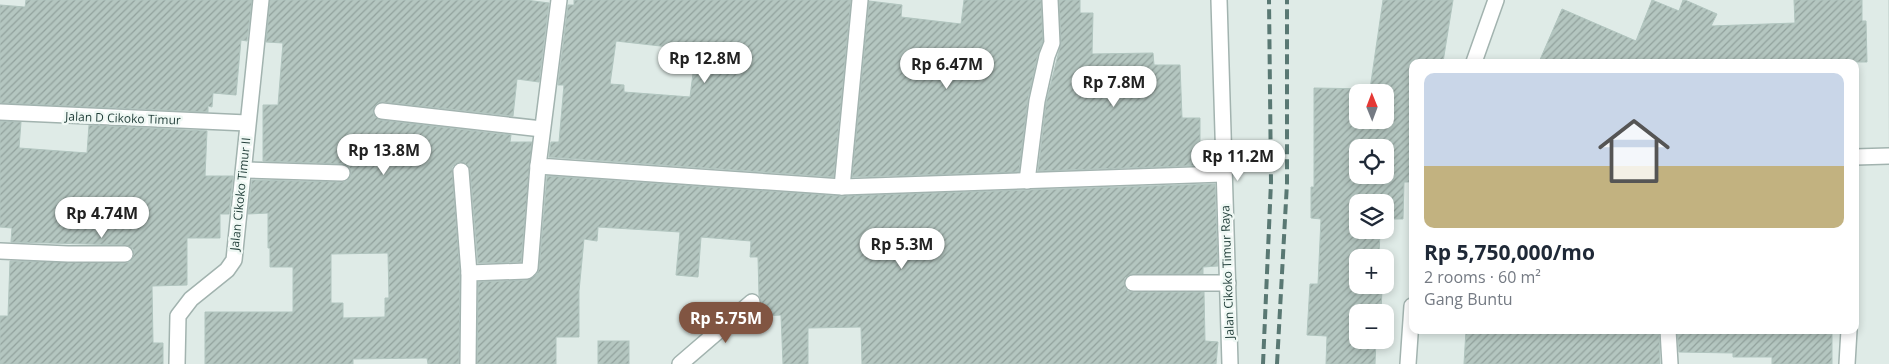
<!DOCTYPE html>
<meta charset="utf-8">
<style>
body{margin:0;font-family:"Open Sans",sans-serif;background:#f6f6f7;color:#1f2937;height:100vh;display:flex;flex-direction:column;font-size:19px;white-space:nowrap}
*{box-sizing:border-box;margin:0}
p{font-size:16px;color:#747a83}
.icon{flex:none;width:28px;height:28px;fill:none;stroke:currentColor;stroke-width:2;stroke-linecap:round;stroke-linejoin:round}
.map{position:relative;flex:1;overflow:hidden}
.panel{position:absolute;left:1409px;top:59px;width:450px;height:275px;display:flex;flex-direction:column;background:#fff;border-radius:10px;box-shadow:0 2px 8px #0003}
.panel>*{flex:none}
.needle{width:32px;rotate:359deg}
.buttons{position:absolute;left:1349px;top:84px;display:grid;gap:10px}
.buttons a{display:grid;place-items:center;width:45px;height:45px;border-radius:10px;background:#fff;box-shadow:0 2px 8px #0003;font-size:25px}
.price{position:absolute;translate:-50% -42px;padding:0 11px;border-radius:18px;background:#fff;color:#222;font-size:16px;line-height:32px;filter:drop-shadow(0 1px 2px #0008)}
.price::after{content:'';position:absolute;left:50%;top:30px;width:15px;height:11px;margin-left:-8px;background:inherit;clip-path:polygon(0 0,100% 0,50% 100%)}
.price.selected{background:#815542;color:#fff}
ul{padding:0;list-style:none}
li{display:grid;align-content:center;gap:10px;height:265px;padding:0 15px}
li+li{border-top:1px solid #e0e1e3}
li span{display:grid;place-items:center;height:155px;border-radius:10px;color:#555}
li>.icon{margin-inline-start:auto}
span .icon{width:90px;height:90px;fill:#fffc;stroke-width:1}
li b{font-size:21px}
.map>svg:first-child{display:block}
</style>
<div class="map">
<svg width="1889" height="364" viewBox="0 0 1889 364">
<defs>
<pattern id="building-hatch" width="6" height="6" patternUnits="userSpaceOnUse" patternTransform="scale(1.25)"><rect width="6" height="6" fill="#b4c6c0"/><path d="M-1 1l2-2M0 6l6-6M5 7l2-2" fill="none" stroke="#92a29d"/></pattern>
</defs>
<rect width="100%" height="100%" fill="#dfebe7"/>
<path fill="#cddbd6" d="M 1888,0 L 1889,0 L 1889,180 Z"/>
<g fill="url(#building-hatch)" stroke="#b1c5bf" fill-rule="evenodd">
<path d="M 26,0 L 252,0 L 247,41 L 241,40 L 236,95 L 213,93 L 212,107 L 208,106 L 208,112 L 0,103 L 0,5 L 25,7 Z"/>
<path d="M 270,0 L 526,0 L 549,3 L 539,82 L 517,79 L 513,116 L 383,102 L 378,103 L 373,109 L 374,115 L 381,120 L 511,135 L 510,142 L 532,142 L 521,262 L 478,263 L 470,170 L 465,163 L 461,162 L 455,164 L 452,167 L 460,273 L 459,364 L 428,364 L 427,358 L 353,359 L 353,364 L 205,364 L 205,312 L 293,312 L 293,267 L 270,267 L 270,248 L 268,248 L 268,213 L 248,214 L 252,180 L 342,182 L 347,181 L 351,174 L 350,168 L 342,164 L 263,161 L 263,105 L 278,105 L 283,43 L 266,42 ZM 388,253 L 389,298 L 385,298 L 385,317 L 343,318 L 343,303 L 331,303 L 331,254 Z"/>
<path d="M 574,0 L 851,0 L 834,177 L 549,157 L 551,142 L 559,142 L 564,85 L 558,85 L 568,5 L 574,5 ZM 616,41 L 696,50 L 690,97 L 624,92 L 624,85 L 610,84 Z"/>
<path d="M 964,0 L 1041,0 L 1043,41 L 1038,54 L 1028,99 L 1019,172 L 852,177 L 869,1 L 902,5 L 901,17 L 961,24 Z"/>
<path d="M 1059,0 L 1080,0 L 1080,13 L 1093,13 L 1092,54 L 1153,53 L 1154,65 L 1180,65 L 1182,118 L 1200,118 L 1200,143 L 1209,143 L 1210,165 L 1038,171 L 1046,103 L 1061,43 Z"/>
<path d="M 1383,0 L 1453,0 L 1443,62 L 1412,62 L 1412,182 L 1404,182 L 1403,219 L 1385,219 L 1385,202 L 1358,202 L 1358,230 L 1380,230 L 1379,258 L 1358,258 L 1358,285 L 1379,285 L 1379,288 L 1382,289 L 1381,312 L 1358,312 L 1358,340 L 1376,340 L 1375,364 L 1326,364 L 1327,336 L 1307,335 L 1310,284 L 1318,284 L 1321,219 L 1311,218 L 1311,187 L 1314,187 L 1314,88 L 1370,89 ZM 1358,92 L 1385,92 L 1385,120 L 1358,120 ZM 1358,148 L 1385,148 L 1385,175 L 1358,175 Z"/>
<path d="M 1652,0 L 1679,11 L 1683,0 L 1685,0 L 1717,14 L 1711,26 L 1795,23 L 1794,0 L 1862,0 L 1862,21 L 1866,21 L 1867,62 L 1539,62 L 1562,9 L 1636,41 Z"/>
<path d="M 0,121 L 21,122 L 19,148 L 87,153 L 89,125 L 207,131 L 205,176 L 233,176 L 229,214 L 220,214 L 220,238 L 187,238 L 187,285 L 152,286 L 153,343 L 163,343 L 163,364 L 0,364 L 0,316 L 8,316 L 10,261 L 125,263 L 130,262 L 134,254 L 133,249 L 125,245 L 11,242 L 12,228 L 0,227 Z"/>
<path d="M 547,176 L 842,196 L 1215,184 L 1218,266 L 1203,267 L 1203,274 L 1133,274 L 1125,278 L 1124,283 L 1128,291 L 1133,292 L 1204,292 L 1205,341 L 1218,342 L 1216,364 L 862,364 L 861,327 L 808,328 L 808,364 L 783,364 L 781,315 L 760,316 L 761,301 L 759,296 L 758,257 L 750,257 L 751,241 L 701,237 L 698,277 L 676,275 L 680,232 L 598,227 L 597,241 L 584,239 L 579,291 L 579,337 L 556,337 L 556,364 L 477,364 L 478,282 L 527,280 L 537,274 L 539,269 Z"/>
<path d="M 1466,330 L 1659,330 L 1660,364 L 1464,364 Z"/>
<path d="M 1677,330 L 1832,330 L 1832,364 L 1772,364 L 1772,357 L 1733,357 L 1733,353 L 1679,352 Z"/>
<rect x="598" y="341" width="31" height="23"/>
</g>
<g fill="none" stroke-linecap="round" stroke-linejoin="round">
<defs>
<g id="minor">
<path d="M 559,0 L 538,166 L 842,187 L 1223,174"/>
<path d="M 1219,0 L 1230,364"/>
<path d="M 1474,62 L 1496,0"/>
<path d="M 382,111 L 542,129"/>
<path d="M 0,112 L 247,123"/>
<path d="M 1855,157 L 1889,156"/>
<path d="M 244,170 L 342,173"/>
<path d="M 461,171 L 469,273"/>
<path d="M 1027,181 L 1037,101 L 1047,56 L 1052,43 L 1050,0"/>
<path d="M 842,187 L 860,0"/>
<path d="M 0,251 L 68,254 L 125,254"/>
<path d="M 1133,283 L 1228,283"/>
<path d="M 1668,330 L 1670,364"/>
<path d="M 177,364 L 178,316 L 191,299 L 227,270 L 234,260 L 261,0"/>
<path d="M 468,364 L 469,273 L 527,271 L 530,268 L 538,166"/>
<path d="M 680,364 L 752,302"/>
<path d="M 1408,364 L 1412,306"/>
<path d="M 1847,364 L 1849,330"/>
</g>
</defs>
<use href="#minor" stroke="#a2b3af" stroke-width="18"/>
<use href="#minor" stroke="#fff" stroke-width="15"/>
<g stroke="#597873" stroke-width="4" stroke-dasharray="10 5" stroke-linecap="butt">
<path d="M 1263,364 L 1271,182 L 1269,0"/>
<path d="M 1277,364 L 1287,183 L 1287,0"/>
</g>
</g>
<g text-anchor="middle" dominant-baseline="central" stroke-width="5" stroke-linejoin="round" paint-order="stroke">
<g font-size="12" fill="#1f3c37" stroke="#eff8f4">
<text transform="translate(123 118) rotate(2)">Jalan D Cikoko Timur</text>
<text transform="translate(240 194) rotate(-84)">Jalan Cikoko Timur II</text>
<text transform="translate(1227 272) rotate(-92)">Jalan Cikoko Timur Raya</text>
</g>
</g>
</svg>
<div class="buttons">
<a><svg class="needle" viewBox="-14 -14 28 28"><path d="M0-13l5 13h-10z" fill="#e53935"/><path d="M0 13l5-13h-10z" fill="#747a83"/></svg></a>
<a><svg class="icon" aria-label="locate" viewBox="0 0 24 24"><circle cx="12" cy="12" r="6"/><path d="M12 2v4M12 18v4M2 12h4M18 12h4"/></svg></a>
<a><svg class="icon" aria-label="layers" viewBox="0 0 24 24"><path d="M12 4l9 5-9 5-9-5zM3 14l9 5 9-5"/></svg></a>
<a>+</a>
<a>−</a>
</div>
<b class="price" style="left:705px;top:84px">Rp 12.8M</b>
<b class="price" style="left:947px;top:90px">Rp 6.47M</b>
<b class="price" style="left:1114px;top:108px">Rp 7.8M</b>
<b class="price" style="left:384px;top:176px">Rp 13.8M</b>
<b class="price" style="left:1238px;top:182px">Rp 11.2M</b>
<b class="price" style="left:102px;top:239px">Rp 4.74M</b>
<b class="price" style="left:902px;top:270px">Rp 5.3M</b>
<b class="price selected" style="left:726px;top:344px">Rp 5.75M</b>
<section class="panel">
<ul>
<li><span style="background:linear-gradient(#c9d6e8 60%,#c2b280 0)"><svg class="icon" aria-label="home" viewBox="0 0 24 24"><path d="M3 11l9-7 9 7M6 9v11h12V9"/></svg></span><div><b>Rp 5,750,000/mo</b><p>2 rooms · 60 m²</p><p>Gang Buntu</p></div></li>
</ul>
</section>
</div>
